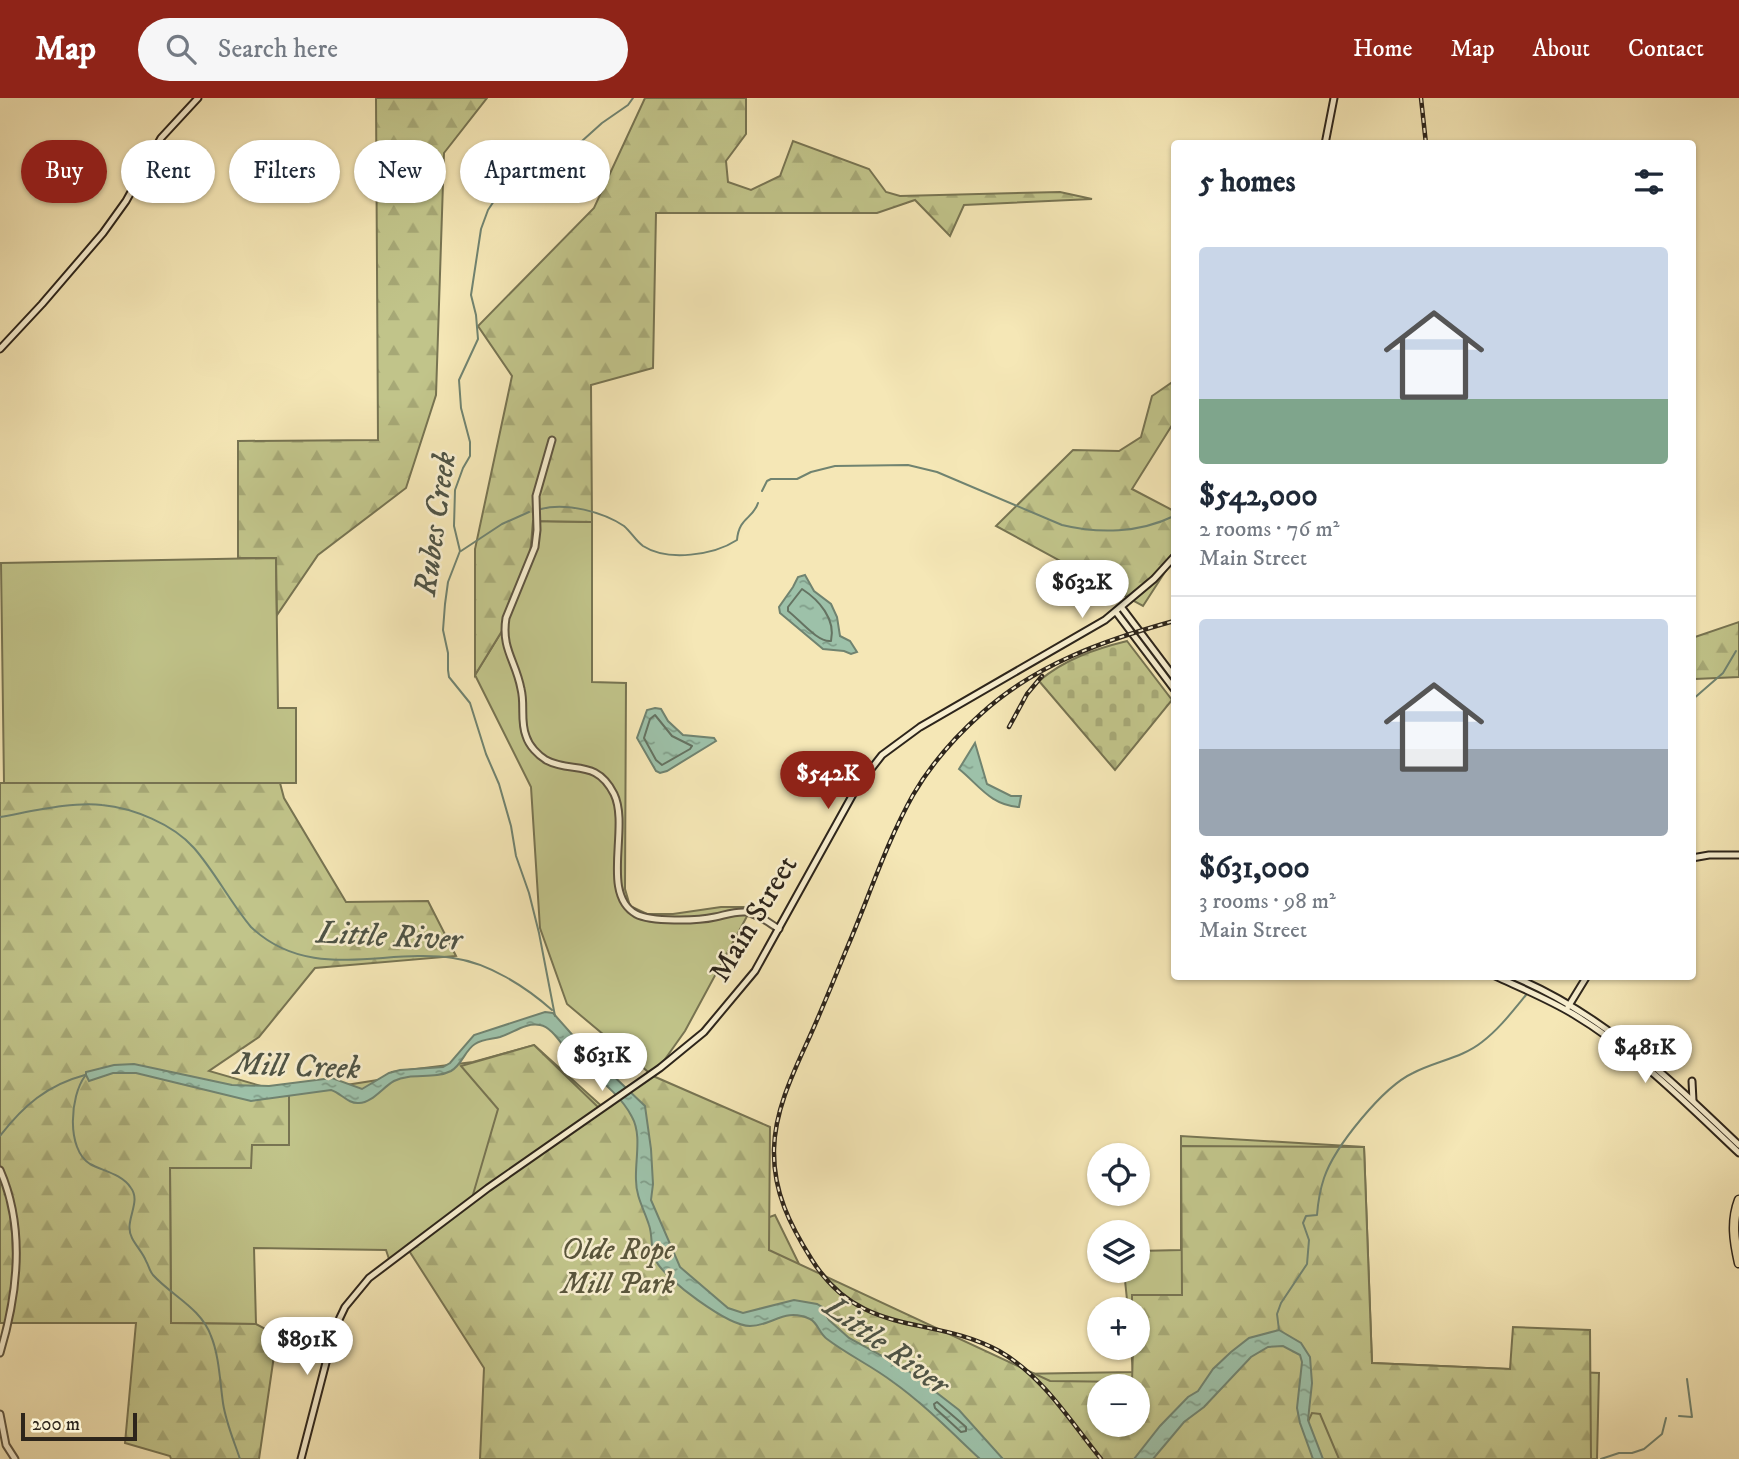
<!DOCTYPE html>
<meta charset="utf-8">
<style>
body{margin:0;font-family:"IM FELL DW Pica",serif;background:#f6f6f7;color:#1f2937;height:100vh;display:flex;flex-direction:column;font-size:26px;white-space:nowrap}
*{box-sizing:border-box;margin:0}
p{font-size:23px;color:#747a83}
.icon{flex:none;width:38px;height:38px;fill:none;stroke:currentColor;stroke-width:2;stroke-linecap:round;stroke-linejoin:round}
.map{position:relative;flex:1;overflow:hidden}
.sheet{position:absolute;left:1171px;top:42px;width:525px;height:840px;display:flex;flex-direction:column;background:#fff;border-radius:7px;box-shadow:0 2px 5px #0004}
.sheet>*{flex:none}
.hud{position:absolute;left:21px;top:42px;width:665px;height:63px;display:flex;gap:14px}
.tools{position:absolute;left:1087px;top:1045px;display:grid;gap:14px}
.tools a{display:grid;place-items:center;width:63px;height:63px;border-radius:50%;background:#fff;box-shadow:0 2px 5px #0004;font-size:35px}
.scale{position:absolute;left:21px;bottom:18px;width:116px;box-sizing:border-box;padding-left:7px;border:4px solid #2d251b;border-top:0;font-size:19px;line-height:24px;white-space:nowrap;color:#2d251b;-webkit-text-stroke:5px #f8efd0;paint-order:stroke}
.price{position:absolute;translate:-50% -60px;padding:0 16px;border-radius:24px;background:#fff;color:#222;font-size:23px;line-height:46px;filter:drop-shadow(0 2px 4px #0008)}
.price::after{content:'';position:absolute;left:50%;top:42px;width:21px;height:16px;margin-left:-10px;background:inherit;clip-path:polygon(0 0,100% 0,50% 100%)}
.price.selected{background:#8f2418;color:#fff}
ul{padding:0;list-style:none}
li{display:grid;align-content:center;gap:14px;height:371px;padding:0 28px}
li+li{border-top:2px solid #e0e1e3}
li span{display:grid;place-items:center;height:217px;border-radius:7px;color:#555}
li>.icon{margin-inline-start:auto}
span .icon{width:126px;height:126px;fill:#fffc;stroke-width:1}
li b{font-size:30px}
h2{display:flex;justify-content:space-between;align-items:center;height:84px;padding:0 28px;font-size:30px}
.chip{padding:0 24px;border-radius:32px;background:#fff;box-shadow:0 2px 5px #0004;font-size:24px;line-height:63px}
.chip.selected{background:#8f2418;color:#fff}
header{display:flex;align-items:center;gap:42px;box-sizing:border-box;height:98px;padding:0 35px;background:#8f2418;color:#fff}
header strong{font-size:33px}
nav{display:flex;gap:38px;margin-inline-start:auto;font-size:24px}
.search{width:490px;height:63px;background:#f6f6f7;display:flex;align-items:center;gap:18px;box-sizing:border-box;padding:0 24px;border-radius:38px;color:#747a83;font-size:26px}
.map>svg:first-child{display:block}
</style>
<header>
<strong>Map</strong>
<div class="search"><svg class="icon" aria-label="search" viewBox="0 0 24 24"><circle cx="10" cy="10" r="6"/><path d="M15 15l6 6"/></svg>Search here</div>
<nav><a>Home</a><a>Map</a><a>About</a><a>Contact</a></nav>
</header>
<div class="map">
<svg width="1739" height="1361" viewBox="0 0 1739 1361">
<defs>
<pattern id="forest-firs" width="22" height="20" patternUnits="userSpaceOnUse" patternTransform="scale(1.75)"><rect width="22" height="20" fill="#c1c48a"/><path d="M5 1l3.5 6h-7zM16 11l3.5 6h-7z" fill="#a6a876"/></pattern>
<pattern id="cemetery-stones" width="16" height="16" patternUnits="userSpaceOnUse" patternTransform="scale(1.75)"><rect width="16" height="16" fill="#c1c48a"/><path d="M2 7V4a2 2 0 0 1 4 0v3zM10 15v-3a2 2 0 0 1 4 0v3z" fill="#a6a876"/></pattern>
<pattern id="water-ripples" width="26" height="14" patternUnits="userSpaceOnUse" patternTransform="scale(1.75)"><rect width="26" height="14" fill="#9dc1a9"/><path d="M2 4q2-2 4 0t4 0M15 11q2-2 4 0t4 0" fill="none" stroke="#809d89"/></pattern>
</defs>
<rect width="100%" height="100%" fill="#f5e7b6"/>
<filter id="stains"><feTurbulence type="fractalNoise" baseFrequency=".00286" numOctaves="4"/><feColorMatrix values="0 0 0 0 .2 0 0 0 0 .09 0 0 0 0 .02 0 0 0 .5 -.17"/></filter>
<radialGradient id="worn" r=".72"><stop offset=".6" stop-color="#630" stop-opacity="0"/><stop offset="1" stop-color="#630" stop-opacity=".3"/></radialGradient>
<g fill="#c1c48a" stroke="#777452" stroke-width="2" fill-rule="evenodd">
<path d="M 532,423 L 592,424 L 592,584 L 626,585 L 625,791 L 630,808 L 647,816 L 673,816 L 721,809 L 752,809 L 685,933 L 653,978 L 567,906 L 540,830 L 531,689 L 475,577 L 505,528 L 530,458 Z"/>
<path d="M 276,460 L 278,610 L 296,610 L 296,685 L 4,685 L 1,465 Z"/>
<path d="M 534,947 L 606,1012 L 767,1120 L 775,1117 L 799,1166 L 825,1200 L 1009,1276 L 1133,1274 L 1131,1250 L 1138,1250 L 1138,1211 L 1128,1211 L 1124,1173 L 1138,1172 L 1138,1153 L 1181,1152 L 1181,1038 L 1364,1049 L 1372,1265 L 1599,1275 L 1597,1361 L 489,1361 L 491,1260 L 417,1152 L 402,1152 L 389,1161 L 386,1152 L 254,1150 L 256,1226 L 171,1225 L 170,1070 L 251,1070 L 251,1047 L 289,996 L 384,981 L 392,974 L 473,964 ZM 1099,1288 L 1138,1288 L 1138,1326 L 1099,1326 Z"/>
</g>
<g fill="url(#forest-firs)" stroke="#777452" stroke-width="2" fill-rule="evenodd">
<path d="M 376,0 L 487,0 L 444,55 L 436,297 L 406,390 L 318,457 L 277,517 L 276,460 L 238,460 L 238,343 L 378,342 Z"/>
<path d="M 645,0 L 746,0 L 746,36 L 726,63 L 728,84 L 751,92 L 780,78 L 793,43 L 869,71 L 886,94 L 900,98 L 1060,94 L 1092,101 L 964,107 L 950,138 L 915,102 L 877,115 L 656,115 L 653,270 L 591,287 L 592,424 L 533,423 L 530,458 L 505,528 L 475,577 L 475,451 L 512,278 L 478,228 L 594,110 Z"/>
<path d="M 1174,283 L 1174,324 L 1132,391 L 1174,413 L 1174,460 L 1143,508 L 996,428 L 1073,352 L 1119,353 L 1141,339 L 1152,298 Z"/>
<path d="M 1739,524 L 1739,579 L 1695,581 L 1692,584 L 1692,540 Z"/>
<path d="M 0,685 L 280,685 L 284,700 L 346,804 L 428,803 L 456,858 L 315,870 L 259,939 L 209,973 L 289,996 L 289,1047 L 252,1047 L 251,1070 L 170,1070 L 171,1225 L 256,1226 L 277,1237 L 259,1361 L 171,1361 L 170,1358 L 125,1345 L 136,1225 L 0,1225 Z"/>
<path d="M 534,947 L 602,1013 L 653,978 L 770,1029 L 769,1152 L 1050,1283 L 1132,1284 L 1133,1250 L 1138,1250 L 1138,1211 L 1132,1211 L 1132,1197 L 1182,1197 L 1181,1048 L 1364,1049 L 1372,1265 L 1510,1271 L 1513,1229 L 1590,1232 L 1591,1361 L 1339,1361 L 1320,1316 L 1312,1315 L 1306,1328 L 1315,1361 L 480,1361 L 484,1270 L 406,1148 L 472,1100 L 498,1011 L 461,968 ZM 1099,1288 L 1138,1288 L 1138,1326 L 1099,1326 Z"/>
</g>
<path fill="url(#cemetery-stones)" stroke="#777452" stroke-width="2" d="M 1127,543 L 1172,602 L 1115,672 L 1039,583 C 1065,561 1095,551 1127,543 Z"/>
<g fill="url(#water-ripples)" stroke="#708370" stroke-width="2">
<path d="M 805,477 L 814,493 L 831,506 L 837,519 L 840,538 L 850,543 L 857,554 L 851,556 L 844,553 L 823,551 L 780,515 L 779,509 L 793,489 L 798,479 Z"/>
<path d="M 655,610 L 661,611 L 668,623 L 683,637 L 714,640 L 716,643 L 667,673 L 660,675 L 656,673 L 637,640 L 647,612 Z"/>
<path d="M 975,645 L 987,686 L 1011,698 L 1021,698 L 1019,709 C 990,707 979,687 959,671 Z"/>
<path d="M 545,914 L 553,915 L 584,950 L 645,1008 L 651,1051 L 653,1086 L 651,1102 L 680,1169 L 728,1210 L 743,1215 L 794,1202 L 817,1206 L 822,1209 L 829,1222 L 849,1240 L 906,1271 L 959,1312 L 1003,1361 L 980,1361 C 952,1335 924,1306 893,1284 C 872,1268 848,1257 827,1241 C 819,1235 818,1225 810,1221 C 784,1209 773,1228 750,1228 C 728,1228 666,1182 656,1163 C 650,1153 653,1138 649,1127 C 644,1111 636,1099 636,1082 C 635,1062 642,1037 632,1019 C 620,995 593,977 573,959 C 563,950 553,929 540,927 C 526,924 513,935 500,939 C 492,941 482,941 475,946 C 465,952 462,967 451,973 C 433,982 412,974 394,983 C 383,989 372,1005 359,1005 C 348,1006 341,995 331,992 L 251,1003 L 136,975 L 113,975 L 89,983 L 86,977 L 86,974 L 114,967 L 134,966 L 232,987 L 269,988 L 332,980 L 362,991 L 389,975 L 400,972 L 443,969 L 450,965 L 474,937 Z"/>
<path d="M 1279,1232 L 1301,1245 L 1310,1259 L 1312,1285 L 1308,1322 L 1323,1361 L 1313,1361 L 1300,1325 L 1297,1310 L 1302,1264 L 1300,1257 L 1283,1248 L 1268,1249 L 1251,1259 L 1204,1309 L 1184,1324 L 1153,1361 L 1134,1361 L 1160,1328 L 1188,1299 L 1198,1293 L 1213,1271 L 1231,1254 L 1249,1240 Z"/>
</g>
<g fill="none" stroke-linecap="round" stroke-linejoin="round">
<g stroke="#657362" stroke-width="2">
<path d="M 802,491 C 819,502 836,521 831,543 C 818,545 799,521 788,513 L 788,509 Z"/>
<path d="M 655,617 L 672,638 L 692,648 L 690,651 L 662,667 L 656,662 L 644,640 L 650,621 Z"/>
<path d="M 937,1304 L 966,1329 L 966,1333 L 961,1334 L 935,1310 L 934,1306 Z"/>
</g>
<g stroke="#708370" stroke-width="2">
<path d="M 762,393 L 767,383 L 771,381 L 797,381 L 811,374 L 835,368 L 908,367 L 937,374 L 1062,427 C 1099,436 1139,435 1174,418"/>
<path d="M 541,411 C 566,404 603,414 624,428 C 631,434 636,443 643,448 C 668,464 714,457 737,442 C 739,419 753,421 758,405"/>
<path d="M 461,453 L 502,426 L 529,414"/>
<path d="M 1692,602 L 1723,575 L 1736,553"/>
<path d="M 0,719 C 29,714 74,703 102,707 C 133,710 173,726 194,750 C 215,774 230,804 251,829 C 310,885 383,850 453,860 C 489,865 526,889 552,912"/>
<path d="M 555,918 L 539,835 L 529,795 L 516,758 L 511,728 L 499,686 L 486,656 L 470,605 L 449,579 L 448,572 L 448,555 L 443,532 L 445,506 L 448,484 L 460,453 L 454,428 L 455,392 L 463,370 L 470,358 L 470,344 L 461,310 L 459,282 L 478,241 L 476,217 L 471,197 L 481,131 L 488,112 L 500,94 L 523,75 L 557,55 L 582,43 L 602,25 L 628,7 L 633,0"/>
<path d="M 85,978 C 70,998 66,1051 90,1066 C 103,1073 122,1076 131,1090 C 142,1105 123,1123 132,1140 C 136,1148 143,1155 146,1163 C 149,1168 149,1172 153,1177 C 172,1198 201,1210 211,1238 C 219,1257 220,1284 223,1305 C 226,1325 234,1343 240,1361"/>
<path d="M 0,1038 C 23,1008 47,987 85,977"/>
<path d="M 1279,1232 L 1277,1216 L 1281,1205 L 1307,1166 L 1309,1142 L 1303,1125 L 1306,1118 L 1317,1117 C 1318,1104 1320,1092 1324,1080 C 1335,1048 1383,989 1413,975 C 1436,963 1462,960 1482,944 C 1499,931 1512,914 1526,897"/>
<path d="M 1679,1318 L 1692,1319 L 1687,1281"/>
<path d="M 1601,1361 L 1619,1355 L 1632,1355 L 1644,1351 L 1662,1336 L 1666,1320"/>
</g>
<defs>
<g id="tertiary">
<path d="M 552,342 L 536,398 L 537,432 L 535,449 L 506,520 C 501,551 516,563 521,591 C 525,606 520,623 526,638 C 529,648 538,657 546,662 C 572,676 596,660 614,696 C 630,729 600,796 636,816 C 651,824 697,823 715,819 C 725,817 735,813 746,814 C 758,816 769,825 779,831"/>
<path d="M 0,1072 C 25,1129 18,1195 0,1255"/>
<path d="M 0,1316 L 6,1347 L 15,1361"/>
</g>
<g id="secondary">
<path d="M 1325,46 L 1334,0"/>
<path d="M 0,251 L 42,206 L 103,135 L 126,103 L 161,40 L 198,0"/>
<path d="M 1122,510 L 1174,579"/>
<path d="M 1116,514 L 1174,591"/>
<path d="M 1692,760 L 1709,757 L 1739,757"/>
<path d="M 1495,878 C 1521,890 1548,901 1573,916 C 1635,953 1687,1006 1739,1055"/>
<path d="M 1512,878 C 1602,915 1670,981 1739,1047"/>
<path d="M 1568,909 L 1587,878"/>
<path d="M 1692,983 L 1693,1003"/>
<path d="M 301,1361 L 335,1230 L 345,1209 L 369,1180 L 488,1090 L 660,970 L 704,934 L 755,873 L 857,689 L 882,657 L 920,629 L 1105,522 L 1154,481 L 1174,459"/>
</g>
<path id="motorway" d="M 1739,1102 C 1731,1123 1734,1143 1739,1165"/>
</defs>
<use href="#tertiary" stroke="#5f5642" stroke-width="9"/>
<use href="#secondary" stroke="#2d251b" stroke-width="9"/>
<use href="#motorway" stroke="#2d251b" stroke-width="11"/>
<use href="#tertiary" stroke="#f8efd0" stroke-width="5"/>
<use href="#secondary" stroke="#f8efd0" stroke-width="5"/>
<use href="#motorway" stroke="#f5e7b6" stroke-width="8"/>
<defs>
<g id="rail">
<path d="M 1421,0 L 1426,46"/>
<path d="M 1009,629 L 1027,596 L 1042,578"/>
<path d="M 1101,1361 C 1070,1323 1043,1278 999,1253 C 931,1216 862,1241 812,1162 C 790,1127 773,1094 774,1051 C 775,1011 794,973 810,938 C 823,909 835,879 847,850 C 869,799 886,745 913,697 C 931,666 956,638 982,615 C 1036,566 1105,542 1174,523"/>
</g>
</defs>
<use href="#rail" stroke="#2d251b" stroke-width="4.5"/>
<use href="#rail" stroke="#f8efd0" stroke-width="2" stroke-dasharray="5" stroke-linecap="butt"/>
</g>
<g text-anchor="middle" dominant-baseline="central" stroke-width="5" stroke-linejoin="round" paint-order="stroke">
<g font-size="30" fill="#2d251b" stroke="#f8efd0">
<text transform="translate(754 821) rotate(-59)">Main Street</text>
</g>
<g font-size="30" font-style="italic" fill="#59553c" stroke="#f8efd0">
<text x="618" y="1152">Olde Rope<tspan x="618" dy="34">Mill Park</tspan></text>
</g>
<g font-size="32" font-style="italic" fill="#4f5446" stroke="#f8efd0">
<text transform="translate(436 426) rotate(-82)">Rubes Creek</text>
<text transform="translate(389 839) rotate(3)">Little River</text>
<text transform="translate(297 969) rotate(2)">Mill Creek</text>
<text transform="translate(886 1248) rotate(36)">Little River</text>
</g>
</g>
<rect width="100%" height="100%" filter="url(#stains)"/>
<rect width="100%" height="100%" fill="url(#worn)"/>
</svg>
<div class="tools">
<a><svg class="icon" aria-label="locate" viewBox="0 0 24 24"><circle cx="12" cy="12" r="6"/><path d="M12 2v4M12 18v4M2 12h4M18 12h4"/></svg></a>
<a><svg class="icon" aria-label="layers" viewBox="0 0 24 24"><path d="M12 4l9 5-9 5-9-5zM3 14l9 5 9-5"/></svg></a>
<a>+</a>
<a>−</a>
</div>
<div class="scale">200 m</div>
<b class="price" style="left:1082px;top:522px">$632K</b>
<b class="price selected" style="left:828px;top:713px">$542K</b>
<b class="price" style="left:1645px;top:987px">$481K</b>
<b class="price" style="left:602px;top:995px">$631K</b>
<b class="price" style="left:307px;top:1279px">$891K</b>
<div class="hud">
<a class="chip selected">Buy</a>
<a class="chip">Rent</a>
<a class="chip">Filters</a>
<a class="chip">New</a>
<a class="chip">Apartment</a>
</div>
<section class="sheet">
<h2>5 homes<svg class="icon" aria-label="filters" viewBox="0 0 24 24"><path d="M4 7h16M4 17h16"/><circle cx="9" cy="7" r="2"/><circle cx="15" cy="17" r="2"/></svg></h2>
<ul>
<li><span style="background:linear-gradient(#c9d6e8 70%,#7fa58c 0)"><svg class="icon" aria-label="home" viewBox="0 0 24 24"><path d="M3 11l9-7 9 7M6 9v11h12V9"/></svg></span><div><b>$542,000</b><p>2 rooms · 76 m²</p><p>Main Street</p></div></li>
<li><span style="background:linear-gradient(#c9d6e8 60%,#9aa5b1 0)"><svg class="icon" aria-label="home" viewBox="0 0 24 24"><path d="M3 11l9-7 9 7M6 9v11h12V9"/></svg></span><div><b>$631,000</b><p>3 rooms · 98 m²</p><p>Main Street</p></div></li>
</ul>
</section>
</div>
